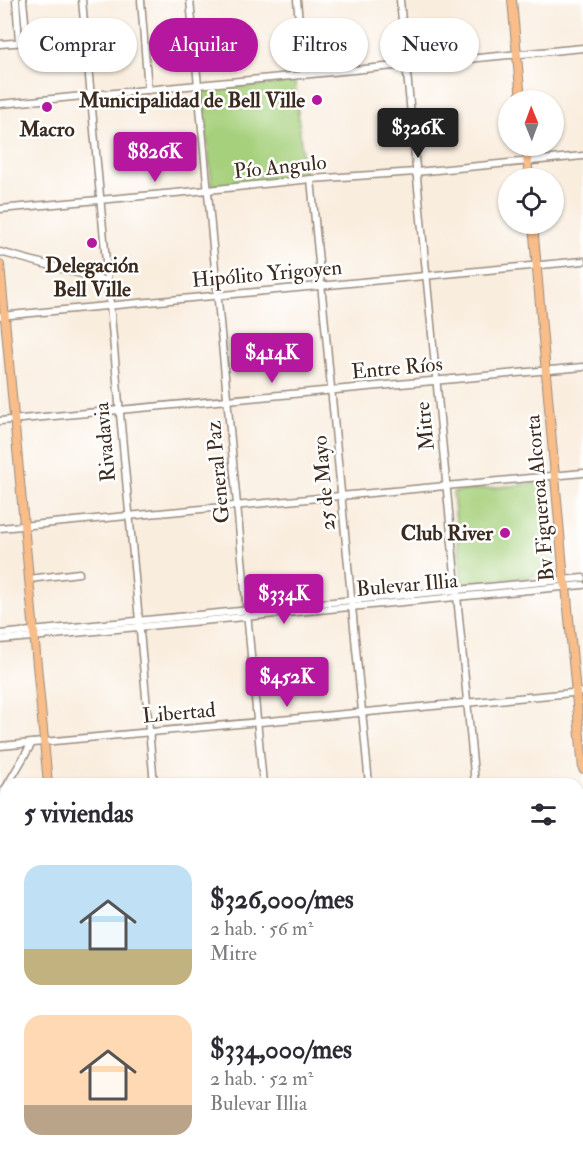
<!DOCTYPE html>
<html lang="es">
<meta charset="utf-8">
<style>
body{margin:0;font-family:"IM FELL Double Pica",serif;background:#f2f2f3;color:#2b2b33;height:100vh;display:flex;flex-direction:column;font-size:22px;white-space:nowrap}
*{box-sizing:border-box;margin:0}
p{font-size:20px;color:#7c7c81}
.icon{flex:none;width:33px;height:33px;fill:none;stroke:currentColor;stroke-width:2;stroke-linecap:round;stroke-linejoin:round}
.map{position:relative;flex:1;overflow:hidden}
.details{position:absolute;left:0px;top:778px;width:584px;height:386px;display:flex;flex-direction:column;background:#fff;border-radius:18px 18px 0 0;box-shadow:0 2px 4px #0004}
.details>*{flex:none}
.guide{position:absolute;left:18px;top:18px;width:548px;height:54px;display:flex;gap:12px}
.needle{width:39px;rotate:359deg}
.controls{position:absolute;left:498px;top:90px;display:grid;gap:12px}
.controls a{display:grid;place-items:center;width:66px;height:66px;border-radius:50%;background:#fff;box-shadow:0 2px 4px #0004;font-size:30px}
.price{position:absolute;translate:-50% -51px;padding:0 14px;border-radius:6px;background:#b5179e;color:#fff;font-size:20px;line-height:39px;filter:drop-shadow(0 2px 3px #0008)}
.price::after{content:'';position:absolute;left:50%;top:36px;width:18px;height:14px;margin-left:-9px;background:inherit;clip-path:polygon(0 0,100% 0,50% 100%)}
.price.current{background:#222;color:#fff}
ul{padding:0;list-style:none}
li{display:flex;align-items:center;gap:18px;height:150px;padding:0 24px}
li span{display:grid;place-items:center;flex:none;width:168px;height:120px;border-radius:18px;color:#555}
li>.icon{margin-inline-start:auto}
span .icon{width:72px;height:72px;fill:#fffc;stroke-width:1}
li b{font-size:26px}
h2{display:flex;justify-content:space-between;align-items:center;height:72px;padding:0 24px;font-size:26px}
.chip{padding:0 21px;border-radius:27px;background:#fff;box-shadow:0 2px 4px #0004;font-size:21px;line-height:54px}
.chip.current{background:#b5179e;color:#fff}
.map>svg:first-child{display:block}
</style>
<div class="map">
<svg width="583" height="1163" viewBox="0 0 583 1163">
<rect width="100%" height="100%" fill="#fff"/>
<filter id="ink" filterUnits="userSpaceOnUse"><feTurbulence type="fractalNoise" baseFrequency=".0167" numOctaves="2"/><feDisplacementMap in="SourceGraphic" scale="12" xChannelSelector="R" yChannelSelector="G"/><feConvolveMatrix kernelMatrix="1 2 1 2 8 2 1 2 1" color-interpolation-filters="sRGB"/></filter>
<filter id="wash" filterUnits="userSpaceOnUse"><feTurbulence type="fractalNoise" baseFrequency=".008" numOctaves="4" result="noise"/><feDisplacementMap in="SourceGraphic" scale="24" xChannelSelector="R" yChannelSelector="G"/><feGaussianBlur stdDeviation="1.35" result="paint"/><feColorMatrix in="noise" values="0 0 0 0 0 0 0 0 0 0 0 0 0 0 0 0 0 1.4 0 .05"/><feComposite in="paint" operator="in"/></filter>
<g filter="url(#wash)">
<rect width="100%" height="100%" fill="#f9edde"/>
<g fill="#a6d07c" stroke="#707d4d" stroke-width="1.5">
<path d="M 295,82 L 304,176 L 212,186 L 202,92 L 204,90 Z"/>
<path d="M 547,482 L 556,574 L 462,584 L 453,492 Z"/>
<path d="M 578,943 L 583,943 L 583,1017 L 578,1018 Z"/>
<path d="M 578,1034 L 583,1034 L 583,1099 L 578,1100 Z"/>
</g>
</g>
<g filter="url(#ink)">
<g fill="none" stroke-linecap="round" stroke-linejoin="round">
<defs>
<g id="minor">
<path d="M 16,0 L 19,42"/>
<path d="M 82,0 L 154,784"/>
<path d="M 141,0 L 148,90"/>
<path d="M 190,0 L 263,784"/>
<path d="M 297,0 L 304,75"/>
<path d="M 400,0 L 475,784"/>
<path d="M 0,44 L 27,42 L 23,0"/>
<path d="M 0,104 L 583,48"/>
<path d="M 311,179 L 369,784"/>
<path d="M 0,209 L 208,190 L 311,179 L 416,172 L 583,156"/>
<path d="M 0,252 L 107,281"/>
<path d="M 0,316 L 583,261"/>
<path d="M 0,421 L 583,367"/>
<path d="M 0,528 L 583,473"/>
<path d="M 29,579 L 79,573"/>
<path d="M 0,634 L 583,578"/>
<path d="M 0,640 L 583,585"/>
<path d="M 0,746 L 583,692"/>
<path d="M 8,784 L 32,743"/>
<path d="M 0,797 L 6,787"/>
<path d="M 578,797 L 583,796"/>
<path d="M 0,851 L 6,851"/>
<path d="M 0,1062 L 6,1061"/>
<path d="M 578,1107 L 583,1107"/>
<path d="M 193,1158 L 194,1163"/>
<path d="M 304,1158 L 304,1163"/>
<path d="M 350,1158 L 350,1163"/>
<path d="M 468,1158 L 468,1163"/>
<path d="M 504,1163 L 504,1158"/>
</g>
<g id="major">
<path d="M 512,0 L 521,100"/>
<path d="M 526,146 L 529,178"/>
<path d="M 533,224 L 564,580 L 566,586 L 583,769"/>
<path d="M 0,265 L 48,784"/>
<path d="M 578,906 L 583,906"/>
<path d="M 0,960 L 6,960"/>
</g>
</defs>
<use href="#minor" stroke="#9a8c7e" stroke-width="9"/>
<use href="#major" stroke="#9a8c7e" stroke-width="10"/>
<use href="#minor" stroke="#fff" stroke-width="6"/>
<use href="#major" stroke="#f8bd89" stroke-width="8"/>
</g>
</g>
<g fill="#b5179e" stroke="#fff" stroke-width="2">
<circle cx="317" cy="100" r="6"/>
<circle cx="47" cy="107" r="6"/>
<circle cx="92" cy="243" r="6"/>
<circle cx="505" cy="533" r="6"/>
</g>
<g text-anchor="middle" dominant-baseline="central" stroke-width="5" stroke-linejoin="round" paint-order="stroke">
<g font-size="21" font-weight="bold" fill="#3b2a1e" stroke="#fff" text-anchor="end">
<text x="305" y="100">Municipalidad de Bell Ville</text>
<text x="47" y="129" text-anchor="middle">Macro</text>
<text x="92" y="265" text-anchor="middle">Delegación<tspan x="92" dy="24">Bell Ville</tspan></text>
<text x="493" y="533">Club River</text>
</g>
<g font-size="21" fill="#3b2a1e" stroke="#fff">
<text transform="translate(280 167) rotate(-6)">Pío Angulo</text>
<text transform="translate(267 274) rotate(-5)">Hipólito Yrigoyen</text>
<text transform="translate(397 368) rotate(-5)">Entre Ríos</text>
<text transform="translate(425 426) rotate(-96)">Mitre</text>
<text transform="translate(105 442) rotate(-95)">Rivadavia</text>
<text transform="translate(218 472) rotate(-95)">General Paz</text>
<text transform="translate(324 483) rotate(-95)">25 de Mayo</text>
<text transform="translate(540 498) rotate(-95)">Bv Figueroa Alcorta</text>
<text transform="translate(407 585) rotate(-5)">Bulevar Illia</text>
<text transform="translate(179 713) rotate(-5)">Libertad</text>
</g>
</g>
</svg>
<div class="controls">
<a><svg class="needle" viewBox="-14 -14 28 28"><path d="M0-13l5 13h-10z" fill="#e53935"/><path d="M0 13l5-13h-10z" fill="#7c7c81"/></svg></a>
<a><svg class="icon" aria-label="locate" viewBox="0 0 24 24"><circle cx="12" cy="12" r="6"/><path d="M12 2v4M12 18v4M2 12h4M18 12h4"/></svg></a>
</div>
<b class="price current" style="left:418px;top:159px">$326K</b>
<b class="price" style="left:155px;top:183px">$826K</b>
<b class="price" style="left:272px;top:384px">$414K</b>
<b class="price" style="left:284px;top:625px">$334K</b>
<b class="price" style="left:287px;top:708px">$452K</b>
<div class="guide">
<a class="chip">Comprar</a>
<a class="chip current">Alquilar</a>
<a class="chip">Filtros</a>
<a class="chip">Nuevo</a>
</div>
<section class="details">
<h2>5 viviendas<svg class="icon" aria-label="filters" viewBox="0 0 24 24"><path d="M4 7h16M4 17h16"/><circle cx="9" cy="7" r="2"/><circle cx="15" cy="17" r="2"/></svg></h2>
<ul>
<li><span style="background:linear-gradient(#bfe0f5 70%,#c2b280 0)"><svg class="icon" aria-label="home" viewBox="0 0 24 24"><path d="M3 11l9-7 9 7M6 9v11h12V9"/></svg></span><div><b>$326,000/mes</b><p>2 hab. · 56 m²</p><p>Mitre</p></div></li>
<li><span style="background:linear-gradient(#ffd9b3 75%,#b9a48a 0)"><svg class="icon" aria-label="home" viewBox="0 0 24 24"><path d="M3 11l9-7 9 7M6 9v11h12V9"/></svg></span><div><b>$334,000/mes</b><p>2 hab. · 52 m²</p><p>Bulevar Illia</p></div></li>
</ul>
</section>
</div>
